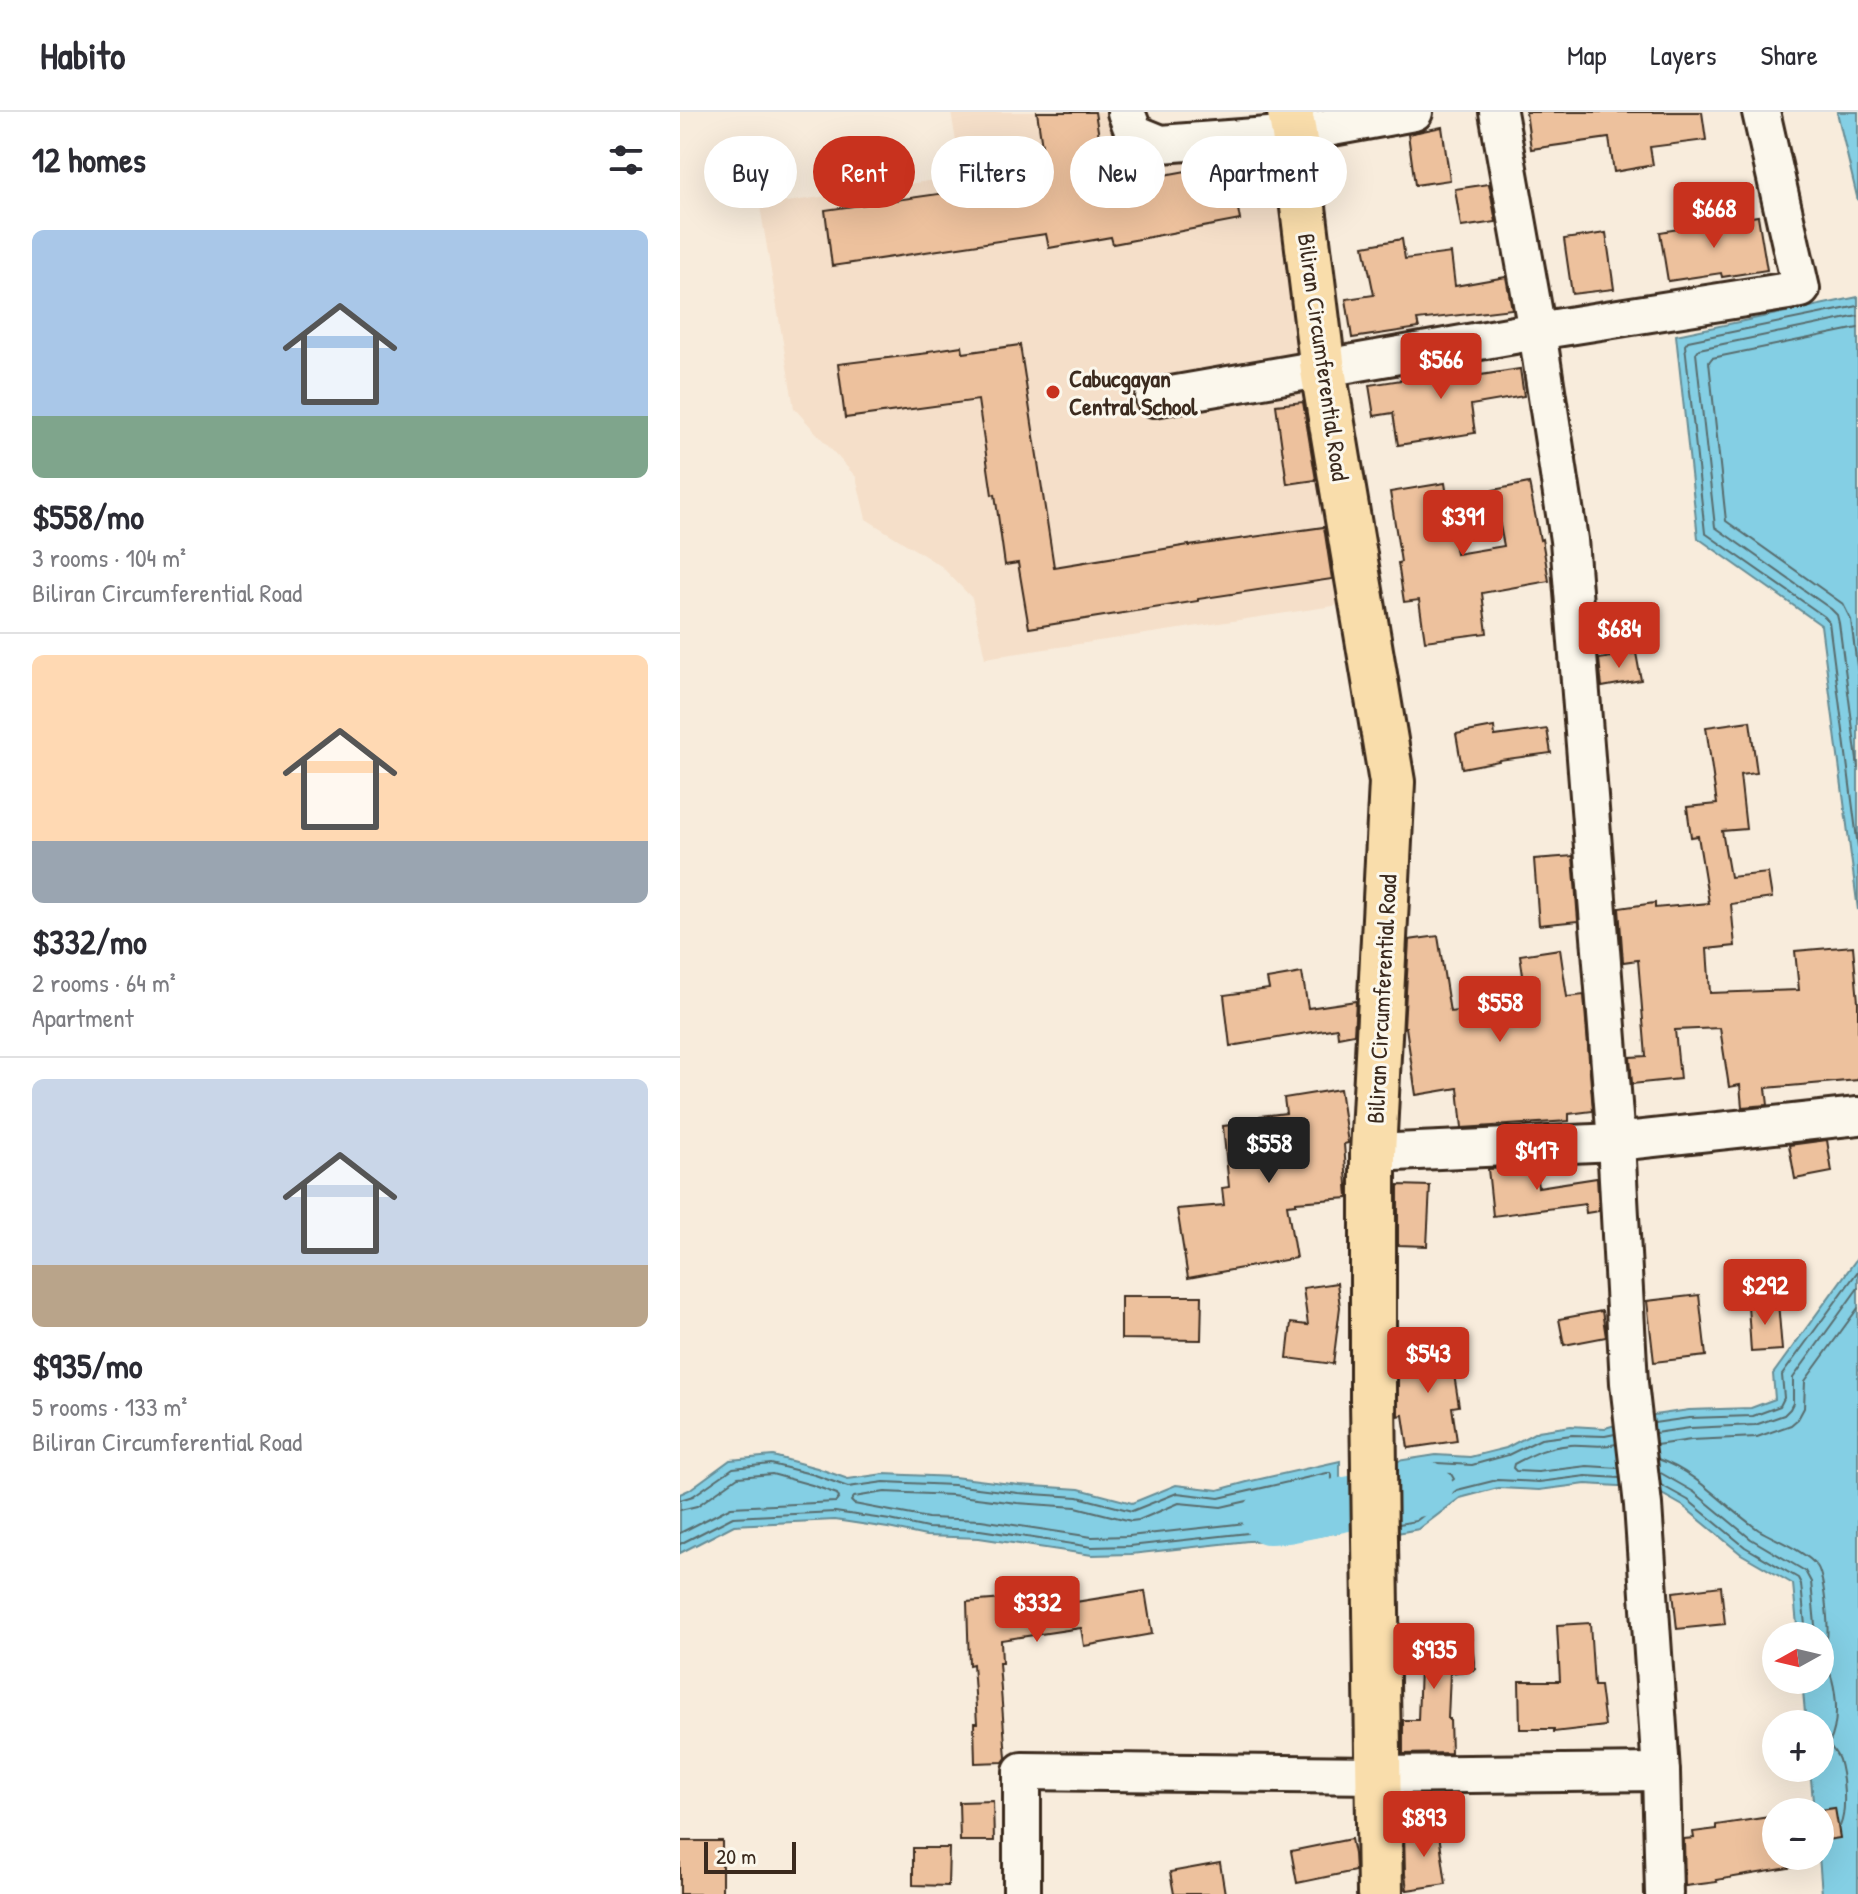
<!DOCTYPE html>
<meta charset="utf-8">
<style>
:root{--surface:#fff;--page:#f2f2f3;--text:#2b2b33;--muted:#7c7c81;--line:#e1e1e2;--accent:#c8321e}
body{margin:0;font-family:"Patrick Hand",sans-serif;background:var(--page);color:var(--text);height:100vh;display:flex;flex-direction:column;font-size:30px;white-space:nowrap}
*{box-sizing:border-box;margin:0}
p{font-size:26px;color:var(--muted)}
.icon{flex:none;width:44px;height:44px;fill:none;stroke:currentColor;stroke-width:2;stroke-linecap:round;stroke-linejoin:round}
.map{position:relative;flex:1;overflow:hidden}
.sheet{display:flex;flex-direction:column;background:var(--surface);width:680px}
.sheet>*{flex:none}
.top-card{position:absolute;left:24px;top:24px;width:760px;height:72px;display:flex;gap:16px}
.needle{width:52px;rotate:262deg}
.fabs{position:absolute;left:1082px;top:1510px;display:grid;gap:16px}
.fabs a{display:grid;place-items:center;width:72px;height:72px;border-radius:50%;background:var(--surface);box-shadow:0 8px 32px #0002;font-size:40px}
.scale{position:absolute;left:24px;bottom:20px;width:92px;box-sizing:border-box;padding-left:8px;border:4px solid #3b2a1e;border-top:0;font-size:22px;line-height:28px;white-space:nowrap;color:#3b2a1e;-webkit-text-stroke:6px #fbf7ec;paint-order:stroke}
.price{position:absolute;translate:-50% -68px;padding:0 18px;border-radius:8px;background:var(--accent);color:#fff;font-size:26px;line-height:52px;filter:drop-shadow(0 2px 4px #0008)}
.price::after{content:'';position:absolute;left:50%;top:48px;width:24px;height:18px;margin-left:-12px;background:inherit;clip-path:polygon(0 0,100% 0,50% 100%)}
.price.on{background:#222;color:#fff}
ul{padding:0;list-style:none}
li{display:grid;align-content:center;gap:16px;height:424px;padding:0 32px}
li+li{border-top:2px solid var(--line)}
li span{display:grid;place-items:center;height:248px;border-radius:12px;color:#555}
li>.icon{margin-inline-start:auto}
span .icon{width:144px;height:144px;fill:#fffc;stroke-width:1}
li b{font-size:34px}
h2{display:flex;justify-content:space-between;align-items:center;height:96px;padding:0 32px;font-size:34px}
.tag{padding:0 28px;border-radius:36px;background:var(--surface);box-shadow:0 8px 32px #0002;font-size:28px;line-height:72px}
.tag.on{background:var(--accent);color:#fff}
header{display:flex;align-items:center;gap:48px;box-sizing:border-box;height:112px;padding:0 40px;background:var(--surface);border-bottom:2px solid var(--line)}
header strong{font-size:38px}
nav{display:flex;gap:44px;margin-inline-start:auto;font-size:28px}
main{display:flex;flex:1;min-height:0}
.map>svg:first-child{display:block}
.built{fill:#f5dfc9}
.water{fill:#84cfe4;stroke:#678d95;stroke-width:2}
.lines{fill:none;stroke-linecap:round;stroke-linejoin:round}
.shore{stroke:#586c6d;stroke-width:2}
.river{stroke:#84cfe4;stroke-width:54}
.building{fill:#edc19d;stroke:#3b2a1e;stroke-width:2}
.minor-casing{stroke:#3b2a1e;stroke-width:42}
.major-casing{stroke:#3b2a1e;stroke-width:50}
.minor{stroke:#fbf7ec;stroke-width:36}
.major{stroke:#f9ddab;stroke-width:44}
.poi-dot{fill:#c8321e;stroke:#fbf7ec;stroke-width:3}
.labels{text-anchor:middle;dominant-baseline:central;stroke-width:6;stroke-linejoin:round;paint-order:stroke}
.street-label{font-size:24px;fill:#3b2a1e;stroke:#fbf7ec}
.poi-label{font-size:24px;font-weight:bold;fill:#3b2a1e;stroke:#fbf7ec;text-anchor:start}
</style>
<header>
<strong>Habito</strong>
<nav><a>Map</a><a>Layers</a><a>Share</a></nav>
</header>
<main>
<section class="sheet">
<h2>12 homes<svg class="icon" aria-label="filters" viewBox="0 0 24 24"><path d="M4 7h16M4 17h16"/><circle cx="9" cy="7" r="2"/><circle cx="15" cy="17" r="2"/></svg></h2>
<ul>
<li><span style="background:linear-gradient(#a9c7e8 75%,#7fa58c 0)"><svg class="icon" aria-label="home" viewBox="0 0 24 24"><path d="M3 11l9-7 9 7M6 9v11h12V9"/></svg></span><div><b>$558/mo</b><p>3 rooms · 104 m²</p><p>Biliran Circumferential Road</p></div></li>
<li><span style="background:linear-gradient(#ffd9b3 75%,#9aa5b1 0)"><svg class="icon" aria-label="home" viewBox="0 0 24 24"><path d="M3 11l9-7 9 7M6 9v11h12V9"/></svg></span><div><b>$332/mo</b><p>2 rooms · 64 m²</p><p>Apartment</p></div></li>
<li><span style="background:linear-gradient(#c9d6e8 75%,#b9a48a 0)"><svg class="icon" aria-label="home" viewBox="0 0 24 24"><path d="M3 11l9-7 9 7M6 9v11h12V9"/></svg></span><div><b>$935/mo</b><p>5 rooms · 133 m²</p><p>Biliran Circumferential Road</p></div></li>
</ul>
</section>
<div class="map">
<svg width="1178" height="1782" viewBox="0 0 1178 1782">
<rect width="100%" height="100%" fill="#f8ecdc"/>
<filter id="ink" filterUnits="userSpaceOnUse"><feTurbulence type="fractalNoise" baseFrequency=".0125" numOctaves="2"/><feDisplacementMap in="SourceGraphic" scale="16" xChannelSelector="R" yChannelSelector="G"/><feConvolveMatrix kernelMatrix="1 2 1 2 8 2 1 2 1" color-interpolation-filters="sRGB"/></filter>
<g filter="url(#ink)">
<path class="built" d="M271,0H426L444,32L589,41L633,265L667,492L305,546L292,486L261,454L186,407L176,365L114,296L80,94L282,64Z"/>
<g class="water">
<path d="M1157,0H1178V89Z"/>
<path d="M1178,185V798L1141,513L1018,426L996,223Z"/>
<path d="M1178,1145V1782H1142L1139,1744L1140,1700H1134L1130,1656H1140V1612H1126L1122,1568H1140V1524H1118L1113,1472L1061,1442L1003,1394L971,1376L906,1372L859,1378L818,1376L780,1386L739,1417L706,1423L704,1351L756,1343L790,1345L826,1336L858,1319L891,1314L925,1316L967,1304L1009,1298L1071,1296L1095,1287L1093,1262Z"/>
<path d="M93,1344L137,1356L168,1367L204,1362L274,1365L339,1373L399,1377L452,1391L496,1373L538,1378L567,1370L660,1349V1420L615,1428L568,1429L451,1442L412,1443L299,1426L246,1424L208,1416L155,1408L54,1413L0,1441V1382L9,1378L50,1348Z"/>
</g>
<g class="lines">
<g class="shore">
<path d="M1178,194L1008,229L1005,233L1025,421L1145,505L1149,510L1178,735"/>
<path d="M1178,204L1019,237L1016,241L1035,415L1151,497L1157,503L1159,511L1178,656"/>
<path d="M1178,216L1032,246L1029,250L1046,409L1163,492L1171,508L1178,562"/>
<path d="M974,1311L1009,1306L1073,1304L1100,1294L1104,1286L1102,1263L1178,1159"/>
<path d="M975,1321L1010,1316L1075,1313L1104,1303L1110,1297L1113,1291V1266L1178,1176"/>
<path d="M936,1332C921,1336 905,1332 890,1333C867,1335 855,1341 834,1352L833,1356L836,1359L858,1360L907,1354L939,1356"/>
<path d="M976,1333L1011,1328L1077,1325L1111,1313L1118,1307L1124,1296L1125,1269L1178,1196"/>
<path d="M978,1347C1018,1361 1045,1395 1079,1418C1096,1428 1125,1439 1137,1454C1144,1464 1149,1514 1147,1527C1146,1533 1143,1539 1141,1544C1157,1565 1161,1608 1149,1632C1152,1637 1157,1642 1159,1648C1164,1665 1167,1699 1160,1714"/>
<path d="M718,1357L757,1351L792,1353L828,1343L861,1327L892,1323L925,1324L935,1322"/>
<path d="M979,1360L1014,1380L1071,1427L1125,1459L1131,1470L1136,1524"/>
<path d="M757,1361L771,1362L774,1367L731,1400H725L723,1367Z"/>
<path d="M638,1373L642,1377V1402L639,1405L613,1410L566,1411L449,1424L412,1425L301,1408L248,1406L174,1392L171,1389L174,1385L205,1380L272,1383L337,1391L396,1395L451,1409L459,1408L499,1391L541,1395Z"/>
<path d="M981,1373L1008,1388L1065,1435L1118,1466L1121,1472L1126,1524"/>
<path d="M0,1388L13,1384L53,1356L91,1352L135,1363L168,1375L204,1370L273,1373L338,1381L398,1385L452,1399L497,1381L539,1386L647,1361H651L652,1364L651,1412L614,1420L568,1421L450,1434L412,1435L300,1418L247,1416L210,1408L155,1400L53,1405L0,1432"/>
<path d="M0,1398L17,1394L58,1365L92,1362L132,1373L157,1382L159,1386L156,1390L51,1395L0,1421"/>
<path d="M719,1412L736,1409L777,1378L817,1368L859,1370L906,1364L940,1366"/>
</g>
<path class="river" d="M589,1405L607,1404L746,1376"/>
</g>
<g class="building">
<path d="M357,0H415L428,80L474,72L473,65L550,51L560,108L433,132L431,125L369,136L366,122L152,154L145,98L287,78L286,74L366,61Z"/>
<path d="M846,0H1022L1026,28L970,35L973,53L934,60L929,26L851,37Z"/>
<path d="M762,15L770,68L735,73L728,22Z"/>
<path d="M809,72L816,110L781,115L775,77Z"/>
<path d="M1078,104L1087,158L1042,165L1041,161L988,169L980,120Z"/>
<path d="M926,121L934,177L892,182L884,127Z"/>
<path d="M722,127L725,147L771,141L775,174L826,165L832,197L737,208L739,216L672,226L666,187L694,183L684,134Z"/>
<path d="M340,233L374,455L509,433V434L644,415L652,467L518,487V489L349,516L338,451L325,453L315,382L312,383L298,288L165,306L158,252L248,241V239L282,234L283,241Z"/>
<path d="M791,252L794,264L840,257L844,284L791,293L795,321L718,333L713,301L694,304L689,273L754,263L753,258Z"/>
<path d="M623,290L636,368L607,372L596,293Z"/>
<path d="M765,371L776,442L824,434L813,378L849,371L860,428L862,427L869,469L802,481L807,521L745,529L739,488L724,490L718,451L721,450L710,380Z"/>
<path d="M956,541L961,568L922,575L919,547Z"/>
<path d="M1070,609L1077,661L1060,663L1066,717L1042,719L1050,765L1088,761L1092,786L1051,792L1055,834L1027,837L1030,881L1119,878L1115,839L1173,834L1178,890V968L1086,976L1088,993L1062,995L1060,973L1049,975L1040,916L995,918L1000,967L952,972L950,945L966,944L958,848L943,850L939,796L975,791V796L1029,791L1018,724L1011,725L1007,695L1037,692L1026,615Z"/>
<path d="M814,615L815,624L867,617L871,641L819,648V649L782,656L776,622Z"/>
<path d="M893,744L898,809L859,813L854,747Z"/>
<path d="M758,824L770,900L847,890L840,843L880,837L887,885L904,883L913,999L889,1002V1009L782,1016L778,976L736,983L726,915H724L729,828Z"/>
<path d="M622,861L628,896L676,889L674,922L658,925L657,916L550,934L544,883L589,877L587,867Z"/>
<path d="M660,977L668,1031L664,1032L668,1086L616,1090V1092L607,1093L616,1146L508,1166L497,1097L544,1093L542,1076L549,1075L543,1014L580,1010V1004L606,1001L604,986Z"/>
<path d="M1147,1028L1152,1060L1115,1067L1109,1033Z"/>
<path d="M855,1055L858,1075L917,1066L919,1099L906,1101L905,1092L813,1104L808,1057Z"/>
<path d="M718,1073L750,1074L747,1134L718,1133Z"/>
<path d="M657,1171L660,1195L653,1252L607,1246L611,1211L628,1213L623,1176Z"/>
<path d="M1019,1183L1026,1244L974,1250L967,1189Z"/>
<path d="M441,1184H522L521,1228L441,1227Z"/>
<path d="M1098,1190L1102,1238L1071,1240L1068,1193Z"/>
<path d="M922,1199L926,1225L884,1233L879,1207Z"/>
<path d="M762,1224V1257L773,1256L779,1294L772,1295L777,1329L728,1336L723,1303L718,1304V1265L730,1263L729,1225Z"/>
<path d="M1041,1474L1045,1512L997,1517L993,1480Z"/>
<path d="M387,1478L389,1491L465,1479L472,1522L404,1534L401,1516L321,1528L322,1551H319L326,1646L323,1650L295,1651L294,1611H297L293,1552L289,1553L287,1490L337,1486Z"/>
<path d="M910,1511L914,1574H920L925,1614L874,1620V1617H840L839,1569H880L877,1513Z"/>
<path d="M752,1524L753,1529L791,1524L795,1558L770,1561L768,1607H770L771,1641L723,1642V1608H738L740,1555L727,1557L724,1528Z"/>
<path d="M313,1689L314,1729H280L279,1690Z"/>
<path d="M1155,1696L1160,1726L1140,1729V1700H1127Z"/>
<path d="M1096,1704V1744H1114L1115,1755L1036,1768L1037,1770L1005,1774L1004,1727L1014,1726L1013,1720L1036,1717V1713Z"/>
<path d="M758,1715L766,1772L727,1778L725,1762L724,1720Z"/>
<path d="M671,1727L674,1742L675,1759L617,1771L611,1739Z"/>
<rect x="0" y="1729" width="42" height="53"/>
<path d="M233,1736H269L268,1774L233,1773Z"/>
<path d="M540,1751L545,1782H494L490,1760Z"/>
</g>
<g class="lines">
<defs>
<g id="minor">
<path d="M446,0L454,21L481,32L614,22L734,0"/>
<path d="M818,0L857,219L889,428L936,1030L949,1271L963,1393L981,1660L984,1782"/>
<path d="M474,286L857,219L1121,177L1081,0"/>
<path d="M693,1041L936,1030L1178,1004"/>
<path d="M342,1782V1659L699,1663L981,1660"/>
</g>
<path id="major" d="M610,0L614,22L643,258L712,670L693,1041V1286L700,1782"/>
</defs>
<use href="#minor" class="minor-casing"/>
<use href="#major" class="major-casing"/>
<use href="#minor" class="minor"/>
<use href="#major" class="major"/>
</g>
</g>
<circle class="poi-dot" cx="373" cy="280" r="8"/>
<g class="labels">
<g class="street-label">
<text transform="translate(644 245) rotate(82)">Biliran Circumferential Road</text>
<text transform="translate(701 887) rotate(-87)">Biliran Circumferential Road</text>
</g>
<g class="poi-label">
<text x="389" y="266">Cabucgayan<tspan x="389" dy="28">Central School</tspan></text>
</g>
</g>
</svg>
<div class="fabs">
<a><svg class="needle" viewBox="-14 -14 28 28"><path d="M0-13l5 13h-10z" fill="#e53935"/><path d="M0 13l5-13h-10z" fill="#7c7c81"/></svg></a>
<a>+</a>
<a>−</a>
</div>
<div class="scale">20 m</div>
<b class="price" style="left:1034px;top:138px">$668</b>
<b class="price" style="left:761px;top:289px">$566</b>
<b class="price" style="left:783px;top:446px">$391</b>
<b class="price" style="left:939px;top:558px">$684</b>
<b class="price" style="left:820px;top:932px">$558</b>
<b class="price on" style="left:589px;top:1073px">$558</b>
<b class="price" style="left:857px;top:1080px">$417</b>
<b class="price" style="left:1085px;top:1215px">$292</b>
<b class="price" style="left:748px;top:1283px">$543</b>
<b class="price" style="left:357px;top:1532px">$332</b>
<b class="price" style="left:754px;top:1579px">$935</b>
<b class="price" style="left:744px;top:1747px">$893</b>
<div class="top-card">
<a class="tag">Buy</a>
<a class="tag on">Rent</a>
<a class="tag">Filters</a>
<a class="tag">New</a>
<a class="tag">Apartment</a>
</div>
</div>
</main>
